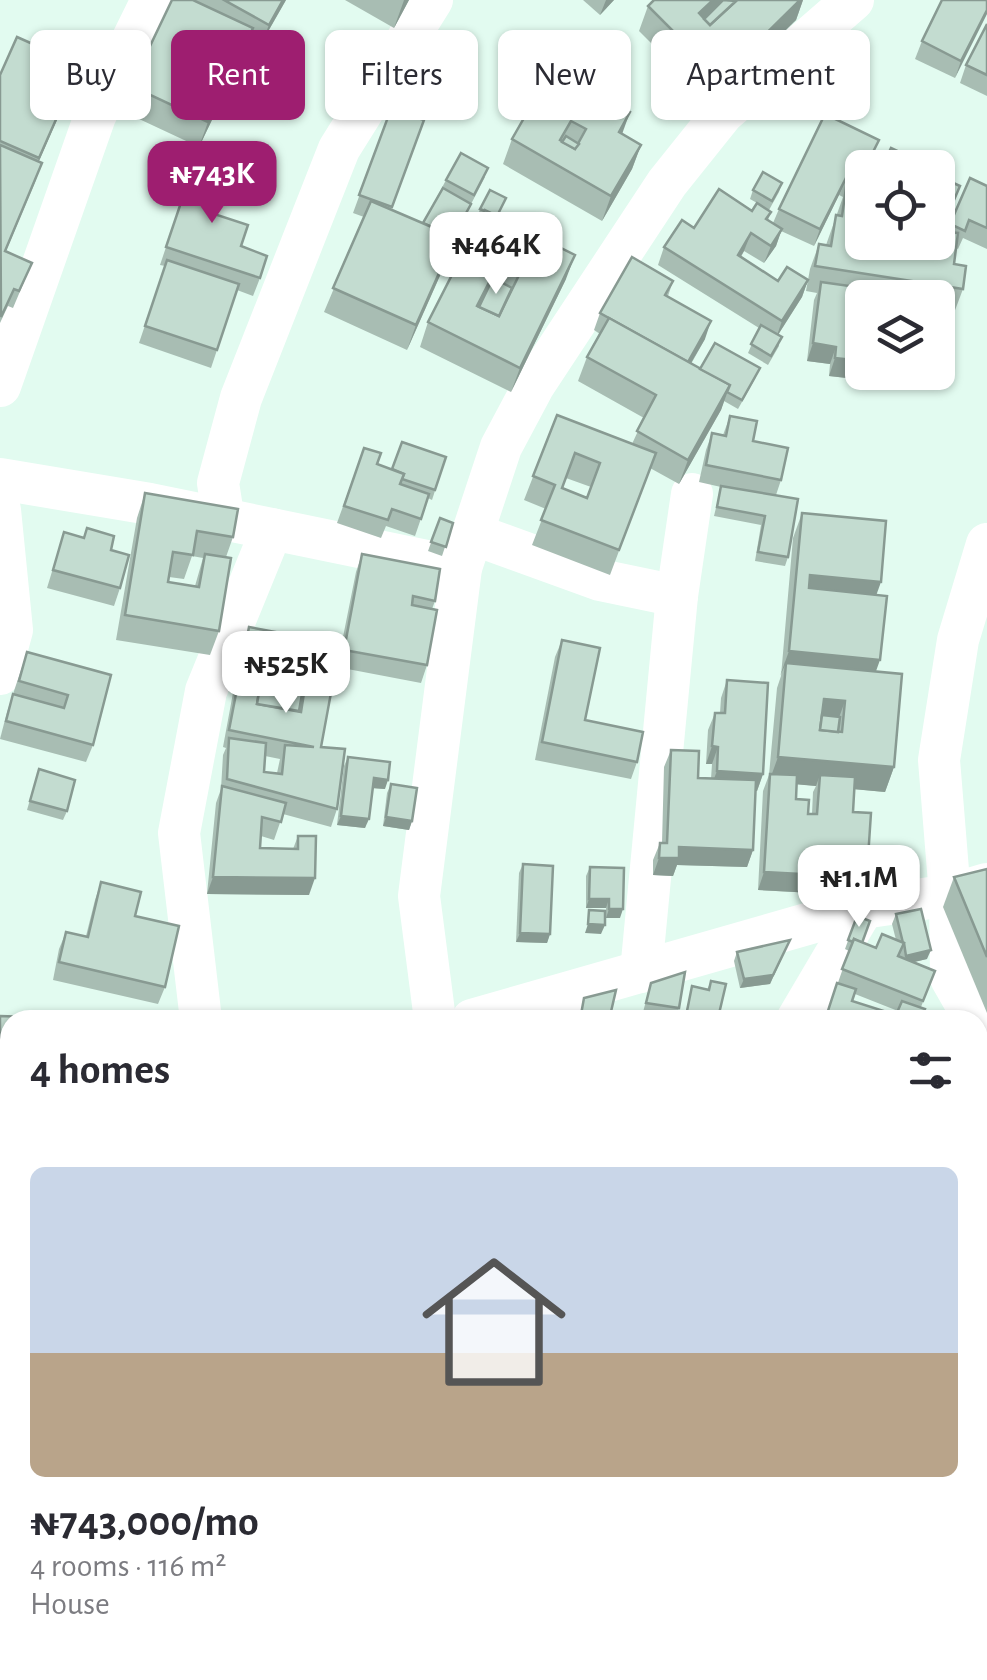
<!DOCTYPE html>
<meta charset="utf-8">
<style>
:root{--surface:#fff;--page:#f7f7f7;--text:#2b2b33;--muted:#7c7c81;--accent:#9e1e70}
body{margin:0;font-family:"Alegreya Sans",sans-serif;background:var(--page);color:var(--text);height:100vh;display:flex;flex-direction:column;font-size:38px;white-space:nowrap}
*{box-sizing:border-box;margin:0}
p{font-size:32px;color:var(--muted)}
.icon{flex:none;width:55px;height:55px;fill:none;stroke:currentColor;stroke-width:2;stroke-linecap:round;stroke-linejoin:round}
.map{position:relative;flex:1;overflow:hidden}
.sheet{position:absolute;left:0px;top:1010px;width:988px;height:670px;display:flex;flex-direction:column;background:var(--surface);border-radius:30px 30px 0 0;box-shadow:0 2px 8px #0004}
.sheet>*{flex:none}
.banner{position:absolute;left:30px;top:30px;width:928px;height:90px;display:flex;gap:20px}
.tools{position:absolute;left:845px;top:150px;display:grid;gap:20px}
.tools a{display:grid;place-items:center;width:110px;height:110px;border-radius:15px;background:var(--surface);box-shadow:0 2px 8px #0004;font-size:50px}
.price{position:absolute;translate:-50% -85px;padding:0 22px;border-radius:20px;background:#fff;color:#222;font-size:32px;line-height:65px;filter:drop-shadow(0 2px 5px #0008)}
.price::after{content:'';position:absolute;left:50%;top:60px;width:30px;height:22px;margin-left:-15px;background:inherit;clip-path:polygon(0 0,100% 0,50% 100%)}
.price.current{background:var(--accent);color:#fff}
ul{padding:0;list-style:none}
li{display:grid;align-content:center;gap:20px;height:530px;padding:0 30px}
li span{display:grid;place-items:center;height:310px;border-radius:15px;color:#555}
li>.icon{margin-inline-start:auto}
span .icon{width:180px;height:180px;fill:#fffc;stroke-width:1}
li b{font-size:42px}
h2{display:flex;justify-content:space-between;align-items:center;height:120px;padding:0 30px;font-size:42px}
.pill{padding:0 35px;border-radius:15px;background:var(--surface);box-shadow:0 2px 8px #0004;font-size:35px;line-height:90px}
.pill.current{background:var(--accent);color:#fff}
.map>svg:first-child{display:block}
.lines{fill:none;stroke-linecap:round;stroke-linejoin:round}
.minor{stroke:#fff;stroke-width:42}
.wall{fill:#a8bdb3;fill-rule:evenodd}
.shaded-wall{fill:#889a92}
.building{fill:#c3dcd0;stroke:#889a92;stroke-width:2.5;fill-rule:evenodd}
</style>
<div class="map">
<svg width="987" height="1680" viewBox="0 0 987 1680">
<rect width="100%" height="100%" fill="#e2fbf0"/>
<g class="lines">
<g class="minor">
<path d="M0,386L95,116L152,0"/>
<path d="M0,479L150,504L461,568"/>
<path d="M0,510L12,630L0,674"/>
<path d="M224,521L218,483L241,398L339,149L432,0"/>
<path d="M473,534L600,580L677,596"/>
<path d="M641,972L677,596L692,494"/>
<path d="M201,1020L179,833L206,691L272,529"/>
<path d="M435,1020L419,896L461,568L501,447L534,385L667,183L723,113L853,0"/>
<path d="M472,1020L863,908L950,895L987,884"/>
<path d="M797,1020L863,908"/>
<path d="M975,1020L951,978L950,895L939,760L958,640L987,544"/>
<path d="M0,1165L10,1161"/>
<path d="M978,1276H987"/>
<path d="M975,1670L987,1672"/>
<path d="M472,1680L475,1670"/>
<path d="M929,1680L930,1670"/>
</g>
</g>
<g class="wall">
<path d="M172,0H286L262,42L251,36L244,53L199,147L122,111L131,86Z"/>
<path d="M345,0H409L394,28Z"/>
<path d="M583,0H614L600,15Z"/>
<path d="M654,0H803L796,20L698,116L662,80L669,61L639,31L648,6Z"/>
<path d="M987,0L955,78L915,59L922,41Z"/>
<path d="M987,24V96L960,83L966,65Z"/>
<path d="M0,75L73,83L39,161L36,180L6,251L32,263L13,308L8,306L0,323Z"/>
<path d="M596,93L622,134L641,145L632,169L602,221L503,164L512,139Z"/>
<path d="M391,109L424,120L391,210L423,224L446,180L485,177L454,237L446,262L407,350L324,312L364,217L353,213Z"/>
<path d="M904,154L899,168H862V242H938L948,216L946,232H947L970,178L987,186V249L963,238L958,249L956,248L954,264L963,289L954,313L938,311V298H862V362L856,379L829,376L830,364L807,361L814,300L817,293L806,291L810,269L819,244L826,245L843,197L839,195L814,246L781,231L776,246L764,263L744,251L741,257L778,281L808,280L802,297L778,335L779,346L768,365L748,353L759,328L658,265L664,247L752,211L771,212L768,220L773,223L779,209L872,159L883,165Z"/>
<path d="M195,161L214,214L241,246L260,278L253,296L237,290L211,368L139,343L165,266L160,265Z"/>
<path d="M782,183L779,192L769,210L750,199L753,190Z"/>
<path d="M506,198L498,216L566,279L511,392L420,347L428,322L480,220L477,218L480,209Z"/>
<path d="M673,281L668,296L705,339L691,364L700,369L756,377L738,409L724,401L721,410L679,484L650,468L610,575L532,545L546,509L524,500L557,415L632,444L644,418L578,381L587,357L600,334L594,330L600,313ZM566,478L591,487L587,498L562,488Z"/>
<path d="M730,416L753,441L781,480L776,495L788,557L785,566L755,561L761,525L714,516L721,487L699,482L706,450L712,433L723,435Z"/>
<path d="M364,448L377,464L392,469L446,457L432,500L428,498L415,536L386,526L381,538L337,523Z"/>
<path d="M145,493L233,537L226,557L219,631L210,655L116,640L137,518ZM192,556L203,558L195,586L168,582L169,577L184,579Z"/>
<path d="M802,513L876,595V671L894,767L885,792L854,789L853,812L868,858L862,875L820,873L813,893L758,890L763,791L769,775L777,688L781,676L793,538ZM797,784L816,786L813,792L812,814H808L796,799Z"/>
<path d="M440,518L453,523L442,556L428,551Z"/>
<path d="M87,528L111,550L120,588L114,606L47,588L64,532L83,538Z"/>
<path d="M362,554L435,601L432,609L427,665L421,683L337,667L356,572Z"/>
<path d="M249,627L340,644L321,747L337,809L331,827L283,814L274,840L261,836L260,848L293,849L298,836L309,895L207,894L216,803L221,789L223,755L226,748L223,747L242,644ZM265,756L280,759L277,773L264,772Z"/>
<path d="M562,640L585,720L637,762L631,779L535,760L555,657Z"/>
<path d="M27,652L111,675L93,745L86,762L0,739L7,712Z"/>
<path d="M727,680L763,774L757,791H755L753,850L747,867L677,865L673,876L653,875V860L660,843H662L664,767L671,750L698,778L711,779L712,764H706L708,730L715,713H720L721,698Z"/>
<path d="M348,757L385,789L373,788L365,828L337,825L344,766Z"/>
<path d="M39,769L67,811L63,820L27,810Z"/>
<path d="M391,784L412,821L409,830L383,826L387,793Z"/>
<path d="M523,864L550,934L547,943L516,942L519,873Z"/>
<path d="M590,867L620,918H606V908H586V876Z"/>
<path d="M987,869V1013L943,907L954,877Z"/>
<path d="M101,882L135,916L165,987L158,1004L53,980L59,949L66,932L86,936L95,900Z"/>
<path d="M896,914L927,959L913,962L935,971L921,1007V1020H825L849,951L845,949L857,916L862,943L876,948L896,940L892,924ZM855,994L898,1011L896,1015L852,1001Z"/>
<path d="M790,940L770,984L740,988L734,961L737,952Z"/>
<path d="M711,981L726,984L717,1020H684L692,986L707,990Z"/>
<path d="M651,983L679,1008L676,1017L643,1012Z"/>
<path d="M978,1163L987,1166V1220L978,1217Z"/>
</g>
<g class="shaded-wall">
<path d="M283,0H286L262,42L269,25Z"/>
<path d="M404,0H409L394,28L403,3Z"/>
<path d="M606,0H614L600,15Z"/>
<path d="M713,0H728L693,29L699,13Z"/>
<path d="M800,0H803L796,20L698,116L707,92Z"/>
<path d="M987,10V14L955,78L961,61Z"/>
<path d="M253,28L244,53L199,147L208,122Z"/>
<path d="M80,65L73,83L32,176L39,158Z"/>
<path d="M630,112L621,137L619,132Z"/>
<path d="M641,145L632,169L602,221L611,196Z"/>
<path d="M846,178L839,195L814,246L820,229Z"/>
<path d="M782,229L776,246L764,263L771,246Z"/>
<path d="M751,233L744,251L731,272L738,255Z"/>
<path d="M455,237L446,262L407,350L416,325Z"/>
<path d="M575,255L566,279L511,392L520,368Z"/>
<path d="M808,280L802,297L776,338L782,321Z"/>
<path d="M711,321L705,339L681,380L688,363Z"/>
<path d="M813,343L836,347L830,364L807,361Z"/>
<path d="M835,358L862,361L856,379L829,376Z"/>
<path d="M730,385L721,410L679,484L688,460Z"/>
<path d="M810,575L881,582L872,607L802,600Z"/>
<path d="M789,651L880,660L871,685L786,663L780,676Z"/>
<path d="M824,699L845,701L836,726L817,723Z"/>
<path d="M712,746L718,747L712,764H706Z"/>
<path d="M778,757L894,767L885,792L819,786L820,775L816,786L769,782Z"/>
<path d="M717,771L763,774L757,791L710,789Z"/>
<path d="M374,778L388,780L385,789L371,788Z"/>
<path d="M341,816L369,819L365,828L337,825Z"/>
<path d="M386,817L412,821L409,830L383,826Z"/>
<path d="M679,847L753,850L747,867L677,865L673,876L653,875L659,858Z"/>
<path d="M821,855L868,858L862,875L814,872Z"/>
<path d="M764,872L820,875L813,893L758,890Z"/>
<path d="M213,877L315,878L309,895L207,894Z"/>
<path d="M589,899H609L606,908H586Z"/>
<path d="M609,909H623L620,918H606Z"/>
<path d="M588,924L605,925L601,934L585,933Z"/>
<path d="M520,933L550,934L547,943L516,942Z"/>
<path d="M790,940L770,984L740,988L744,979Z"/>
<path d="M931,950L927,959L902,965L906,956Z"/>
<path d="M10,1071V1087L0,1089V1074Z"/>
<path d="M978,1386L987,1387V1405L978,1404Z"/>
<path d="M979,1545L987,1546V1564L978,1563Z"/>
</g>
<g class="building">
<path d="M172,0H193L253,28L208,122L131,86Z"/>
<path d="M224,0H283L269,25Z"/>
<path d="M654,0H713L699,13L710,25L737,0H800L707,92L671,56L685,43L648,6Z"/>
<path d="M723,0L736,1L710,25L704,19Z"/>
<path d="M942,0H987V10L961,61L922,41Z"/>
<path d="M987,24V75L966,65Z"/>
<path d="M17,37L80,65L39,158L0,141V75Z"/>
<path d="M563,50L604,73L593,91L630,112L619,132L641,145L611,196L512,139ZM571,121L586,129L575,149L560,140Z"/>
<path d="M391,109L424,120L392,207L359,195Z"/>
<path d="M825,114L879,140L870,158L883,165L891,148L904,154L897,168H862V186L846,178L820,229L779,209Z"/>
<path d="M566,136L579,144L575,149L562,142Z"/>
<path d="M0,145L42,163L5,251L32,263L19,291L14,289L1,317Z"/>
<path d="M461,153L488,168L474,195L446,180Z"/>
<path d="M195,161L228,172L214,214L248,225L241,246L267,256L260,278L166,247Z"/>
<path d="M763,172L782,183L772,201L753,190Z"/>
<path d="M938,176L960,186L948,214L938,211Z"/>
<path d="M970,178L987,186V228L969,220L965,231L950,224Z"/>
<path d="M443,188L471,204L453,237L423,223Z"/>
<path d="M846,188L862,190V242H938V212L948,213L946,232L958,233L954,264L966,266L963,289L815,266L819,244L831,246L836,215L842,216Z"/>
<path d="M719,189L752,211L757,203L771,212L766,219L782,229L771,246L751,233L738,255L778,281L787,267L808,280L782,321L664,247L682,220L694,228Z"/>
<path d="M490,190L506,198L497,216L480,209Z"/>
<path d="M371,201L455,237L416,325L333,288Z"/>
<path d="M485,210L575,255L520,368L428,322ZM499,263L520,273L499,316L477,306Z"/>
<path d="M632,257L673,281L665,295L711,321L688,362L600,313Z"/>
<path d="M167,260L239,284L217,350L145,326Z"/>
<path d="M493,278L512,288L499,316L479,307Z"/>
<path d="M821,282L871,289L870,298H862V361L835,358L836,347L813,343Z"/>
<path d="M609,318L730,385L688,460L637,431L656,395L587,357Z"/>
<path d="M761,325L782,337L771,356L751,344Z"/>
<path d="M715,343L760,368L742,400L727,392L730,385L700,369Z"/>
<path d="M557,415L656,453L619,550L541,520L555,485L533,476ZM575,453L600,463L587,498L562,488Z"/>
<path d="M730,416L757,421L753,441L788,448L781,480L706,465L712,433L726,436Z"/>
<path d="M402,442L446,457L435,490L402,479L404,474L392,469Z"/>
<path d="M364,448L381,453L377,464L404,474L400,484L429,494L421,519L392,509L388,520L344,506Z"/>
<path d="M721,486L798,499L788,557L758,552L765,516L717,507Z"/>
<path d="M145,493L238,509L233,537L197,531L193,555L173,552L168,582L199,587L205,554L231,558L219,631L125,615Z"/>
<path d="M802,513L886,521L881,582L810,575L809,588L887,596L880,660L789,651Z"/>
<path d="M440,518L453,523L446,547L431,542Z"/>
<path d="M87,528L114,536L111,550L129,555L120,588L53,570L64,532L84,538Z"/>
<path d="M362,554L440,569L435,601L413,596L412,605L437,610L427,665L344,650Z"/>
<path d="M249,627L340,644L321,747L345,749L337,809L227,779L229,738L266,743L264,772L282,774L285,745L314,747L229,730ZM263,667L307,674L301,712L257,704Z"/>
<path d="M562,640L600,648L585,720L643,732L637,762L542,742Z"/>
<path d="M27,652L111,675L93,745L6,721L13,694L64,708L68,695L19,681Z"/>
<path d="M786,663L902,674L894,767L778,757ZM824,699L845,701L842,732L820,730Z"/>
<path d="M262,675L304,683L299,711L257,704Z"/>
<path d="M727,680L768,683L763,774L717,771L718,747L712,746L715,713H725Z"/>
<path d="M822,715L840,717L838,732L820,730Z"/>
<path d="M671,750L699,751L698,778L756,780L753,850L679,847V858H659L660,843H667Z"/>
<path d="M348,757L390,762L388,780L374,778L369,819L341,816Z"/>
<path d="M39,769L75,780L67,811L30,801Z"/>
<path d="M770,774L797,775L796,799L809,800L808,814H817L820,775L855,777L853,812L871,813L868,858L821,855L820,875L764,872Z"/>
<path d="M391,784L417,788L412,821L386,817Z"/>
<path d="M222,786L286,803L281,822L262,817L260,848L298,849V836H316L315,878L213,877Z"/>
<path d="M523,864L553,866L550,934L520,933Z"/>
<path d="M590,867L624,868L623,909H609V899H589Z"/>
<path d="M987,869V957L954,877Z"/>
<path d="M101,882L141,892L135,916L179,926L165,987L59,962L66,932L88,937Z"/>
<path d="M921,909L931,950L906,956L904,943H903L896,914Z"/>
<path d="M589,910L605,911V925L588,924Z"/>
<path d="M857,916L870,921L862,943L854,939L853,942L848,940Z"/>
<path d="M882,934L904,943L898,956L935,971L923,1001L842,969L854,939L876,948Z"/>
<path d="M790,940L773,975L744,979L737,952Z"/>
<path d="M685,972L679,1008L646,1003L651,983Z"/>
<path d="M711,981L726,984L718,1018L687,1011L692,986L709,990Z"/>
<path d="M837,983L856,989L852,1001L896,1015L902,1001L925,1009L921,1020H825Z"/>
<path d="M616,990L610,1016L633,1020H580L584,998Z"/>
<path d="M0,1016L58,1018V1020H10V1071L0,1074Z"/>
<path d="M978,1163L987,1166V1201L978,1198Z"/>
<path d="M980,1361L987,1362V1387L978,1386Z"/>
<path d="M987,1485V1546L979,1545L980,1534H978V1495L985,1496Z"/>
<path d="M978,1559L985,1560L979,1603H978Z"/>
<path d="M391,1670H440L439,1680H390Z"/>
<path d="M499,1670H515L563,1680H496Z"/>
<path d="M813,1670H891L889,1680H811Z"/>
</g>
</svg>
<div class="tools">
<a><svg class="icon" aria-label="locate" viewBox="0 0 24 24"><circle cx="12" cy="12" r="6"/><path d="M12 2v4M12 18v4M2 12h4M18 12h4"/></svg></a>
<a><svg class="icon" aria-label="layers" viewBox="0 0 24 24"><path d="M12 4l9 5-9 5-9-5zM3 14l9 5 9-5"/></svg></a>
</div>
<b class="price current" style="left:212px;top:226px">₦743K</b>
<b class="price" style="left:496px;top:297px">₦464K</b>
<b class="price" style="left:286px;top:716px">₦525K</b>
<b class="price" style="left:859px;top:930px">₦1.1M</b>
<div class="banner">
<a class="pill">Buy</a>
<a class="pill current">Rent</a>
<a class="pill">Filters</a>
<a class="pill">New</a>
<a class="pill">Apartment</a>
</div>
<section class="sheet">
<h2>4 homes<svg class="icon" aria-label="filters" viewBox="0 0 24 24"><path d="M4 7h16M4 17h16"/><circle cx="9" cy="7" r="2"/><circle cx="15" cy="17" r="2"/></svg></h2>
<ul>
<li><span style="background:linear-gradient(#c9d6e8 60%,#b9a48a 0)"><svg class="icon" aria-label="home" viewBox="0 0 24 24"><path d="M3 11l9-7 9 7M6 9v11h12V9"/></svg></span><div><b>₦743,000/mo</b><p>4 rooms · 116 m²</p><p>House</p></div></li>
</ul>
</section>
</div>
